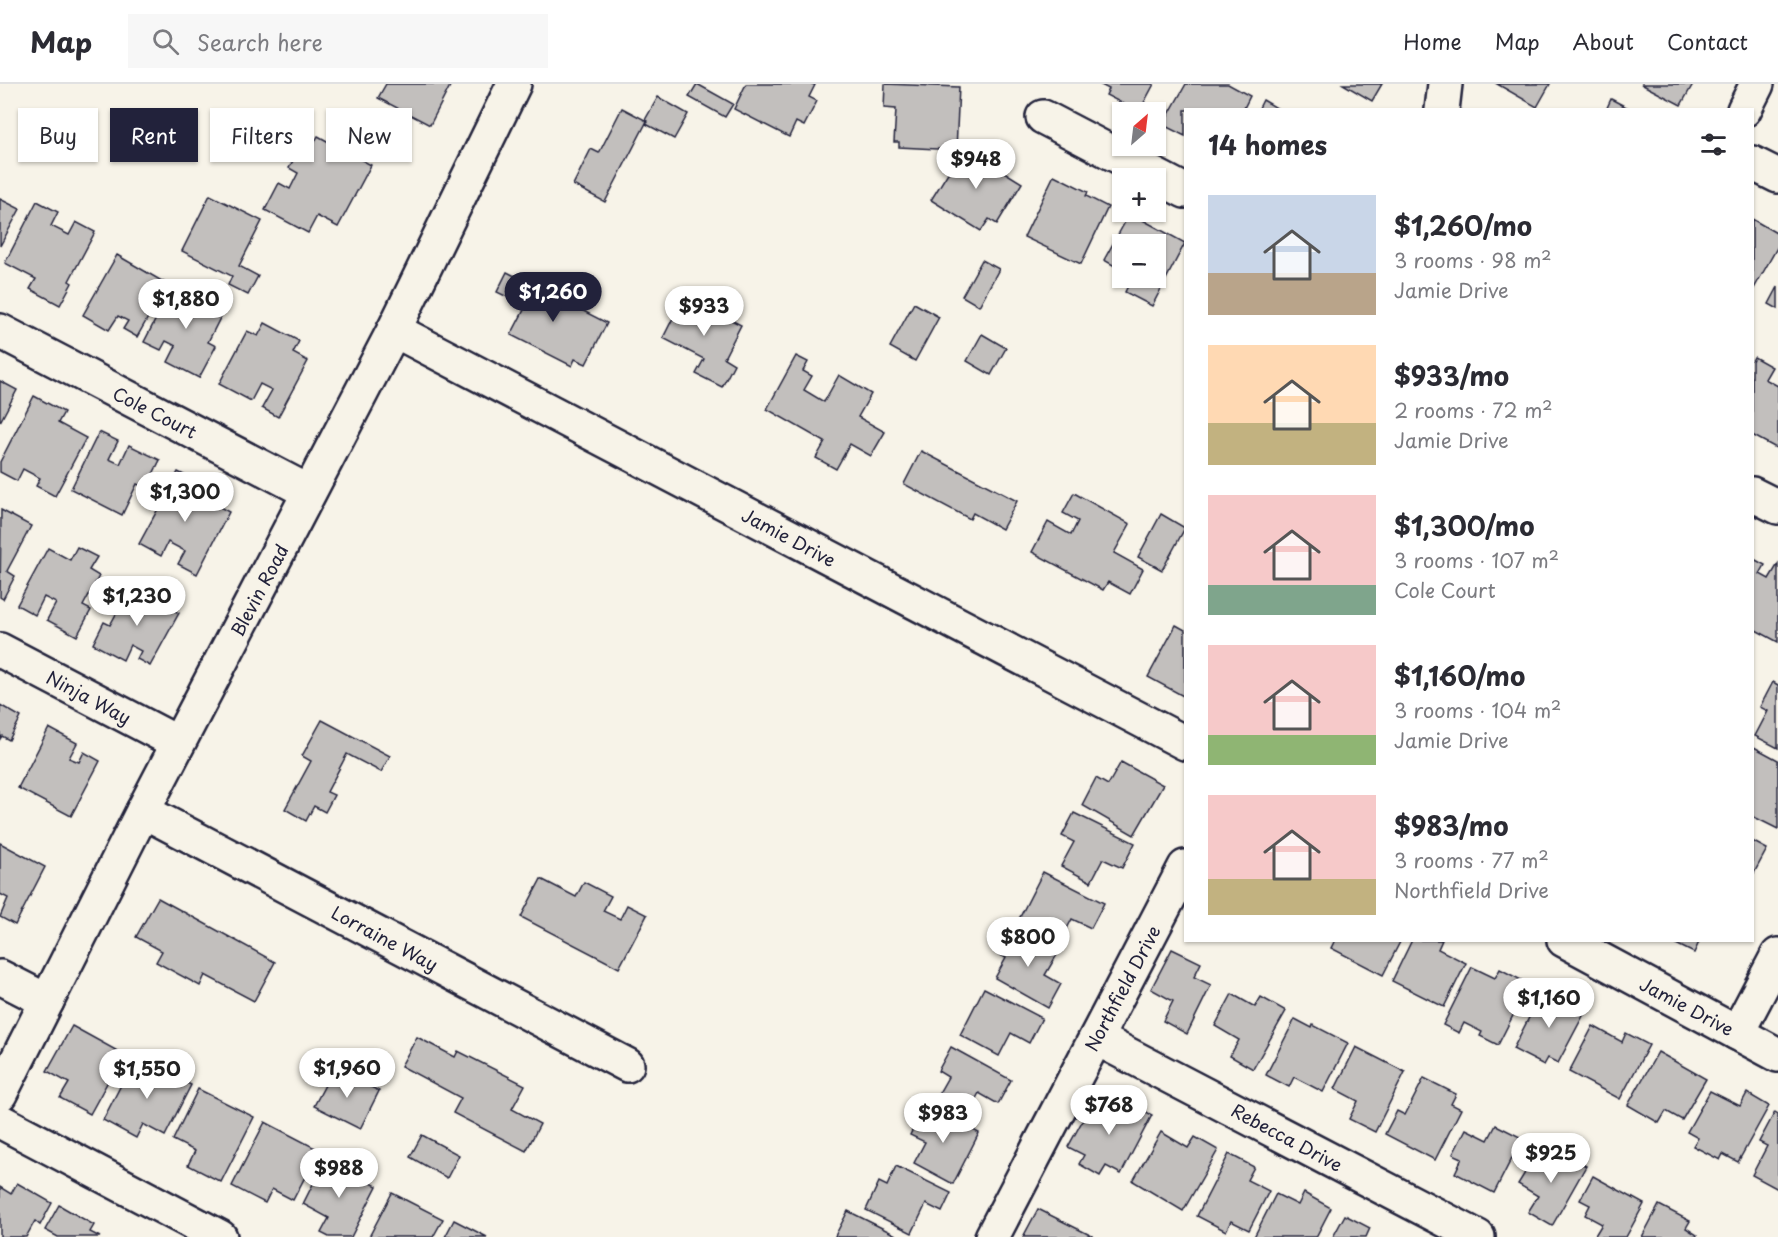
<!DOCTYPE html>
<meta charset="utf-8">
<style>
:root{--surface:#fff;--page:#f7f7f7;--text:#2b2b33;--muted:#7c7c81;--line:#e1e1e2;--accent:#22223b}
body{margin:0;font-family:"Playpen Sans",sans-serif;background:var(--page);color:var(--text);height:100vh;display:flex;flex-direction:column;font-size:22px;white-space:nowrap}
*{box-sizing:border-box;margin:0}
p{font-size:20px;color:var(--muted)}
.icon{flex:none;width:33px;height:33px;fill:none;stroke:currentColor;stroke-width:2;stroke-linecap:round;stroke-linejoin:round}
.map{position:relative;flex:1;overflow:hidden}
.sheet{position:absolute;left:1184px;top:24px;width:570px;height:834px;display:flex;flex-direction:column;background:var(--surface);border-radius:0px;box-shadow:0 2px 4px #0004}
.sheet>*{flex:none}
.banner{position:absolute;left:18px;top:24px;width:570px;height:54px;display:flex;gap:12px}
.needle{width:39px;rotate:28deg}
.tools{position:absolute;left:1112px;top:18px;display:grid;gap:12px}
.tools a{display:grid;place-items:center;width:54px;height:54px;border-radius:0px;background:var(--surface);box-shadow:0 2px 4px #0004;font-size:30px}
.price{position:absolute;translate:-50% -51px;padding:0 14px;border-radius:21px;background:#fff;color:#222;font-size:20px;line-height:39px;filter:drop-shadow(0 2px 3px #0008)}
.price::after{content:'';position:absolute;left:50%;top:36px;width:18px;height:14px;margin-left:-9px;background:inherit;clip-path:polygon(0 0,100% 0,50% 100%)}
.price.active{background:var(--accent);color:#fff}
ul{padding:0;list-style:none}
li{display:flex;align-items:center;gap:18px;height:150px;padding:0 24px}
li span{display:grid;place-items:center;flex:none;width:168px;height:120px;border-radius:0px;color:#555}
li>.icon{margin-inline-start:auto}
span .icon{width:72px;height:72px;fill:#fffc;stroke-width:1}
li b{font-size:26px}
h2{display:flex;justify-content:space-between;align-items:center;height:72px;padding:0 24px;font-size:26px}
.pill{padding:0 21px;border-radius:0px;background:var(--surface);box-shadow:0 2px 4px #0004;font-size:21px;line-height:54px}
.pill.active{background:var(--accent);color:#fff}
header{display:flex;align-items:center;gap:36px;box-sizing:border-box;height:84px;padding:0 30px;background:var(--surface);border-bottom:2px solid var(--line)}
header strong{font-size:28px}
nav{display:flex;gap:33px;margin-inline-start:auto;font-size:21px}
.search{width:420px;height:54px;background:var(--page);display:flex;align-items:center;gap:15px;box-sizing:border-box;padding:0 21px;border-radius:0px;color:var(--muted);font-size:22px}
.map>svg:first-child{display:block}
.building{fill:#c2bfbd;stroke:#22223b;stroke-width:1.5}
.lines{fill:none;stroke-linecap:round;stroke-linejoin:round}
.minor-casing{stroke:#22223b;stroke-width:38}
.minor{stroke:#f7f3e8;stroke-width:33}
.labels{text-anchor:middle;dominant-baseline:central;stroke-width:4.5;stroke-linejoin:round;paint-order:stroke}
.street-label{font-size:18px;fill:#22223b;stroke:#f7f3e8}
</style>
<header>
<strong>Map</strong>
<div class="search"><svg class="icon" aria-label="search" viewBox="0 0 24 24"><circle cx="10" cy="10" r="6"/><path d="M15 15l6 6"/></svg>Search here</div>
<nav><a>Home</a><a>Map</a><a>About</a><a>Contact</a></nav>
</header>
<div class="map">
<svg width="1778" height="1153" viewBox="0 0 1778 1153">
<rect width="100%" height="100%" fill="#f7f3e8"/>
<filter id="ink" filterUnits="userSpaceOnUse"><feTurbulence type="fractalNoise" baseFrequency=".0167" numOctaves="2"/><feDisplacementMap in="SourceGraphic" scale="12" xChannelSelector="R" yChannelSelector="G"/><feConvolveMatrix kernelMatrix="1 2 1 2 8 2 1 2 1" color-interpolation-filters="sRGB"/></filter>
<g filter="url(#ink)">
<g class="building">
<path d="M386,0H446L450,2L430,41L378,14Z"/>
<path d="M697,0L733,20L725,33L689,13Z"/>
<path d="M746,0H812L815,1L809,13L817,17L804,42L796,38L789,53L734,25Z"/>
<path d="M885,0L959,3L956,66L899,63V58H894L896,25L884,24Z"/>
<path d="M1099,0H1154L1139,28L1106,11L1109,5Z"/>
<path d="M1186,0H1228L1250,12L1243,26H1185V52L1163,41Z"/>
<path d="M1343,0H1382L1372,17Z"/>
<path d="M1497,0H1550L1537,23Z"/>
<path d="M1641,0H1693L1681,21Z"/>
<path d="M658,13L688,30L674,55L646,40L648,38L645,36Z"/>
<path d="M1611,15L1632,26H1606Z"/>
<path d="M1263,16L1280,26H1258Z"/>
<path d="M622,24L647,37L605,118L573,101L591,65L599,69Z"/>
<path d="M318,52L371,81L338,143L317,132L308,149L265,126L279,99L290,105L298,89L289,84L300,64L309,69Z"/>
<path d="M964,63L1022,99L997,140L989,135L981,147L931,116Z"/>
<path d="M1054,91L1088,108L1086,112L1108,123L1081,180L1024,153Z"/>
<path d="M210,111L262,137L239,182L258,192L248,211L228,201L232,192L182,167Z"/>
<path d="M0,115L20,125L0,162Z"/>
<path d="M37,117L58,128L51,142L69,151L76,138L95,148L69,197L72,199L60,221L30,205L36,195L5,179Z"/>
<path d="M1130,129L1185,159L1152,222L1125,208L1132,194H1155V160H1122V186L1104,176Z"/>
<path d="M1752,135L1778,150V162L1752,208Z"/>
<path d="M117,171L167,200L137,253L123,245L128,237L118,232L109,246L83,231Z"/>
<path d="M982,176L999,185L979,222L962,212Z"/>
<path d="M507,188L607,239L586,280L575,275L572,282L511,251L526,222L497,208Z"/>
<path d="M174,200L224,226L208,258L216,262L199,294L168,278L176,262L166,257L161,266L144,258Z"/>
<path d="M1778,203V225L1769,220Z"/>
<path d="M687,206L707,216L704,222L741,241L724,274L734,280L722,303L696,290L704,275L663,254Z"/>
<path d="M914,219L939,233L915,277L890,263Z"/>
<path d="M265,239L299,257L293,269L308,277L278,333L262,324L272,306L260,300L251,317L219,300L247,247L258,252Z"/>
<path d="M982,250L1006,264L991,291L967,277Z"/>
<path d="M796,272L808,278L803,287L812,292L804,306L824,318L839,291L871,310L858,333L885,348L871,372L850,360L836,385L816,374L825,358L767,325Z"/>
<path d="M1754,273L1772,283L1765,295L1778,302V361L1776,364L1752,351V277Z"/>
<path d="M0,297L17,306L0,338Z"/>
<path d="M34,312L64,328L58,339L86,354L55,412L36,402L40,394L23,385L17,397L0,388V378Z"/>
<path d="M99,348L118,357L109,375L120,380L129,361L160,376L146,404L137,400L122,431L71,405Z"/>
<path d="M921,367L1017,417L1002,445L973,429L970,435L904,400Z"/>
<path d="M178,388L207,403L202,413L229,428L197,490L178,480L185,467L168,458L161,472L139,460Z"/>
<path d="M1074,409L1130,440L1114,469L1143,485L1130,510L1108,498L1103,506L1032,468L1048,438L1071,451L1078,437L1063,429Z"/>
<path d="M1,426L31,442L7,487L15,492L3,515L0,513Z"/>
<path d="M1161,430L1185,444L1162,486L1138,473Z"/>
<path d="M77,463L97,473L89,486L99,492L83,522L91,526L77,552L47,536L56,519L44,513L35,531L17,521L48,464L70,476Z"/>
<path d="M1752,474L1765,481L1760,490L1769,495L1778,480V558L1752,544Z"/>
<path d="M131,503L179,529L150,582L137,575L141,567L130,561L123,576L93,560L104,538L110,541Z"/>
<path d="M1176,541L1185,546V613L1148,593Z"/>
<path d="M1773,598L1778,601V664L1755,652L1768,627L1760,623Z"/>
<path d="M0,621L21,633L9,656L2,652L0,655Z"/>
<path d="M322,636L390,672L381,688L347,670L327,708L334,711L325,728L314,722L306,737L285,725L311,677L302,672Z"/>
<path d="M49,644L77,659L69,674L79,678L84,668L100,677L71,732L18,704Z"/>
<path d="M1752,662L1778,676V745L1752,732Z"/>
<path d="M1121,678L1163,701L1134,751L1082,721L1096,694L1108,701Z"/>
<path d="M1074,729L1135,759L1122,784L1103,775L1091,798L1061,782L1074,758L1062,752Z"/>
<path d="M1752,757L1767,765L1754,789L1752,788Z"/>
<path d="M0,759L45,783L15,841L0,833L8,814L0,810Z"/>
<path d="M1043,788L1104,819L1091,844L1072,835L1060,858L1018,837Z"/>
<path d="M541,795L576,813L584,798L611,812L603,827L620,835L627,821L647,831L619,884L521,833Z"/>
<path d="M158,814L275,878L254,917L205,891L200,902L156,878L162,867L136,853Z"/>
<path d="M1014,844L1058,869L1045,891L1061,900L1048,924L995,894L1006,874L999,870Z"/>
<path d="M1335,856H1401L1383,891L1331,864Z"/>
<path d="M1412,856H1442L1438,865L1466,879L1444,923L1392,897Z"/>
<path d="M1668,856H1700L1694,869Z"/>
<path d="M1172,865L1201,879L1194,893L1211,901L1187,950L1163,937L1173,917L1151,905Z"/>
<path d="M1472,883L1495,894L1500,885L1529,900L1498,961L1480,952L1482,948L1464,939L1459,949L1443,941Z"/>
<path d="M984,904L1042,934L1029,959L1011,949L999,972L960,951Z"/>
<path d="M1543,906L1585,928L1558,979L1548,974L1544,981L1513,965Z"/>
<path d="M1232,910L1255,923L1261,913L1286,927L1253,985L1230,972L1239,956L1215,942Z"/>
<path d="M1295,935L1312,944L1313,941L1348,959L1323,1008L1294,993L1289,1003L1266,991Z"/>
<path d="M72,942L123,970L90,1030L60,1014L69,999L47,987Z"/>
<path d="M1593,942L1622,958L1626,949L1649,961L1620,1015L1569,988Z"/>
<path d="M417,953L455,973L458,967L525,1001L512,1025L540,1040L526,1067L453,1029L461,1014L401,982Z"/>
<path d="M951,963L1011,996L998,1020L979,1009L966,1033L935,1016L948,993L938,987Z"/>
<path d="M1356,963L1405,988L1375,1048L1349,1035L1358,1017L1335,1005Z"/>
<path d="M1658,968L1706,995L1682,1036L1666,1027L1659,1039L1628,1021Z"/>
<path d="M136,972L191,1001L165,1052L143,1040L136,1054L103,1036Z"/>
<path d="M334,984L379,1007L360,1045L314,1022Z"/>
<path d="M1424,994L1456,1010L1451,1020L1461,1025L1435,1076L1385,1050L1397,1027L1405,1031Z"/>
<path d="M198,1005L254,1033L221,1098L188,1081L195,1067L173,1056Z"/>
<path d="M1710,1007L1740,1022L1747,1009L1769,1022L1738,1078L1723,1070L1720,1076L1693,1062L1698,1054L1687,1048Z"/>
<path d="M1096,1012L1123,1027L1128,1018L1152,1031L1121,1090L1106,1082L1100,1092L1079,1080L1084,1071L1068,1063Z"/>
<path d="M925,1021L979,1049L953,1100L914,1079L925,1058L910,1051Z"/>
<path d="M1775,1028L1778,1030V1105L1752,1091L1767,1062L1759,1058Z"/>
<path d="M265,1038L319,1066L293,1116L272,1105L265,1119L232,1102Z"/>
<path d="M1496,1041L1522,1054L1494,1109L1455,1089L1462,1074L1453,1070L1466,1045L1488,1056Z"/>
<path d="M1161,1048L1188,1064L1195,1053L1218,1066L1183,1127L1133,1097Z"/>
<path d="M422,1051L459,1071L447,1094L410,1073Z"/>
<path d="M1539,1066L1556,1076L1561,1067L1586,1082L1552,1142L1528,1128L1538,1112L1518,1100Z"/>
<path d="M1229,1070L1254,1083L1247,1096L1269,1107L1249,1146L1231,1137L1226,1147L1197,1132Z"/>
<path d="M325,1076L377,1102L351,1153H329L321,1149L329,1134L303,1120Z"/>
<path d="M896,1082L951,1109L942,1128L926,1120L912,1149L866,1126L879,1098L887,1102Z"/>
<path d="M1593,1092L1644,1120L1626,1153H1594L1602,1140L1585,1131L1590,1121L1580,1116Z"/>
<path d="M17,1099L52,1119L40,1141L35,1137L26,1153H0V1103L11,1110Z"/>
<path d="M392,1109L443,1135L433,1153H369Z"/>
<path d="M1304,1109L1331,1124L1316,1153H1254L1276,1110L1298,1121Z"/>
<path d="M59,1121L94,1141L90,1148L100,1153H58L45,1146Z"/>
<path d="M1659,1121L1690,1137L1686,1144L1697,1151L1696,1153H1642Z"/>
<path d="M1038,1125L1094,1153H1023Z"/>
<path d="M848,1127L900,1153H838L835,1152Z"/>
<path d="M1345,1131L1370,1144L1366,1153H1333Z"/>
<path d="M454,1136L487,1153H445Z"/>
</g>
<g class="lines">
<defs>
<g id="minor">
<path d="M1442,26L1445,0"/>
<path d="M1744,26L1757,0"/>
<path d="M1043,33L1185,107"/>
<path d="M1752,79L1778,92"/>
<path d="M394,246L1185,659"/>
<path d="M0,247L309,408"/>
<path d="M1752,410L1778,423"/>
<path d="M0,566L178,659"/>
<path d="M143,727L627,981"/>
<path d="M1564,856L1778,971"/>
<path d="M0,893L47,917"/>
<path d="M1737,949L1778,871"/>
<path d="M1096,954L1478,1153"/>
<path d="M0,1010L143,727L394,246L514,0"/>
<path d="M0,1037L220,1153"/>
<path d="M992,1153L1185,783"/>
</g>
</defs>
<use href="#minor" class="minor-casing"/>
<use href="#minor" class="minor"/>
</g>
</g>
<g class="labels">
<g class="street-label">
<text transform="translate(155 328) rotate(27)">Cole Court</text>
<text transform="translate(789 453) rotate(28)">Jamie Drive</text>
<text transform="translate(259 506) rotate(-62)">Blevin Road</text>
<text transform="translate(89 613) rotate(28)">Ninja Way</text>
<text transform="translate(385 854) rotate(28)">Lorraine Way</text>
<text transform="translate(1122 904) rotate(-62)">Northfield Drive</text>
<text transform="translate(1687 922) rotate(28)">Jamie Drive</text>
<text transform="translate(1287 1053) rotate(28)">Rebecca Drive</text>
</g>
</g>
</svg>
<div class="tools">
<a><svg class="needle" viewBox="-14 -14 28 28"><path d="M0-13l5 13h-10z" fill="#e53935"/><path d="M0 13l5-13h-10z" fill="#7c7c81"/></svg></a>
<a>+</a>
<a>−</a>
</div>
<b class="price" style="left:976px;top:106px">$948</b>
<b class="price active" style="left:553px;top:239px">$1,260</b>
<b class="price" style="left:186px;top:246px">$1,880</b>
<b class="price" style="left:704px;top:253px">$933</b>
<b class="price" style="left:185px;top:439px">$1,300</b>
<b class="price" style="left:137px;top:543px">$1,230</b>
<b class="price" style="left:1028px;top:884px">$800</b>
<b class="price" style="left:1549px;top:945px">$1,160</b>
<b class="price" style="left:347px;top:1015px">$1,960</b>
<b class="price" style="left:147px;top:1016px">$1,550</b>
<b class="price" style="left:1109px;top:1052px">$768</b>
<b class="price" style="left:943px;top:1060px">$983</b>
<b class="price" style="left:1551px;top:1100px">$925</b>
<b class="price" style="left:339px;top:1115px">$988</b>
<div class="banner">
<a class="pill">Buy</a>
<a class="pill active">Rent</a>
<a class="pill">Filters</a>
<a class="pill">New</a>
</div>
<section class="sheet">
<h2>14 homes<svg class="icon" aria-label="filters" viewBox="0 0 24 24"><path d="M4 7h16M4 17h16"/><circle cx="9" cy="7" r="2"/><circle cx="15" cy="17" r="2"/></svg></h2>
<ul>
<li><span style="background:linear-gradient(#c9d6e8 65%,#b9a48a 0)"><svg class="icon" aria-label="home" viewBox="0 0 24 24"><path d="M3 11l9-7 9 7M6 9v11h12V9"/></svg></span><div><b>$1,260/mo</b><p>3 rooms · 98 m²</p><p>Jamie Drive</p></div></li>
<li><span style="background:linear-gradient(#ffd9b3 65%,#c2b280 0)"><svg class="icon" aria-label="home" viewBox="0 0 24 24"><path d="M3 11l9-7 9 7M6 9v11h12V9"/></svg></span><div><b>$933/mo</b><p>2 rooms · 72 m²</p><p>Jamie Drive</p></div></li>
<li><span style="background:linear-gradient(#f6c9c9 75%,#7fa58c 0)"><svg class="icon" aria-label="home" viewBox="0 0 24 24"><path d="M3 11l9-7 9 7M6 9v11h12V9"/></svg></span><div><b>$1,300/mo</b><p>3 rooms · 107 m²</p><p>Cole Court</p></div></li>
<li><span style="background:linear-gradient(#f6c9c9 75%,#8fb573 0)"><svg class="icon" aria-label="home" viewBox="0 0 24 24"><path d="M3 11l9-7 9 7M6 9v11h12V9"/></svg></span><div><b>$1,160/mo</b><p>3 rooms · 104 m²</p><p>Jamie Drive</p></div></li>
<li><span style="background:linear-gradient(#f6c9c9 70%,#c2b280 0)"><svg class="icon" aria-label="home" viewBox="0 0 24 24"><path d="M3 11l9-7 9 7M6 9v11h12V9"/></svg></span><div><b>$983/mo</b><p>3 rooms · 77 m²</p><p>Northfield Drive</p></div></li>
</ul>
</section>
</div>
